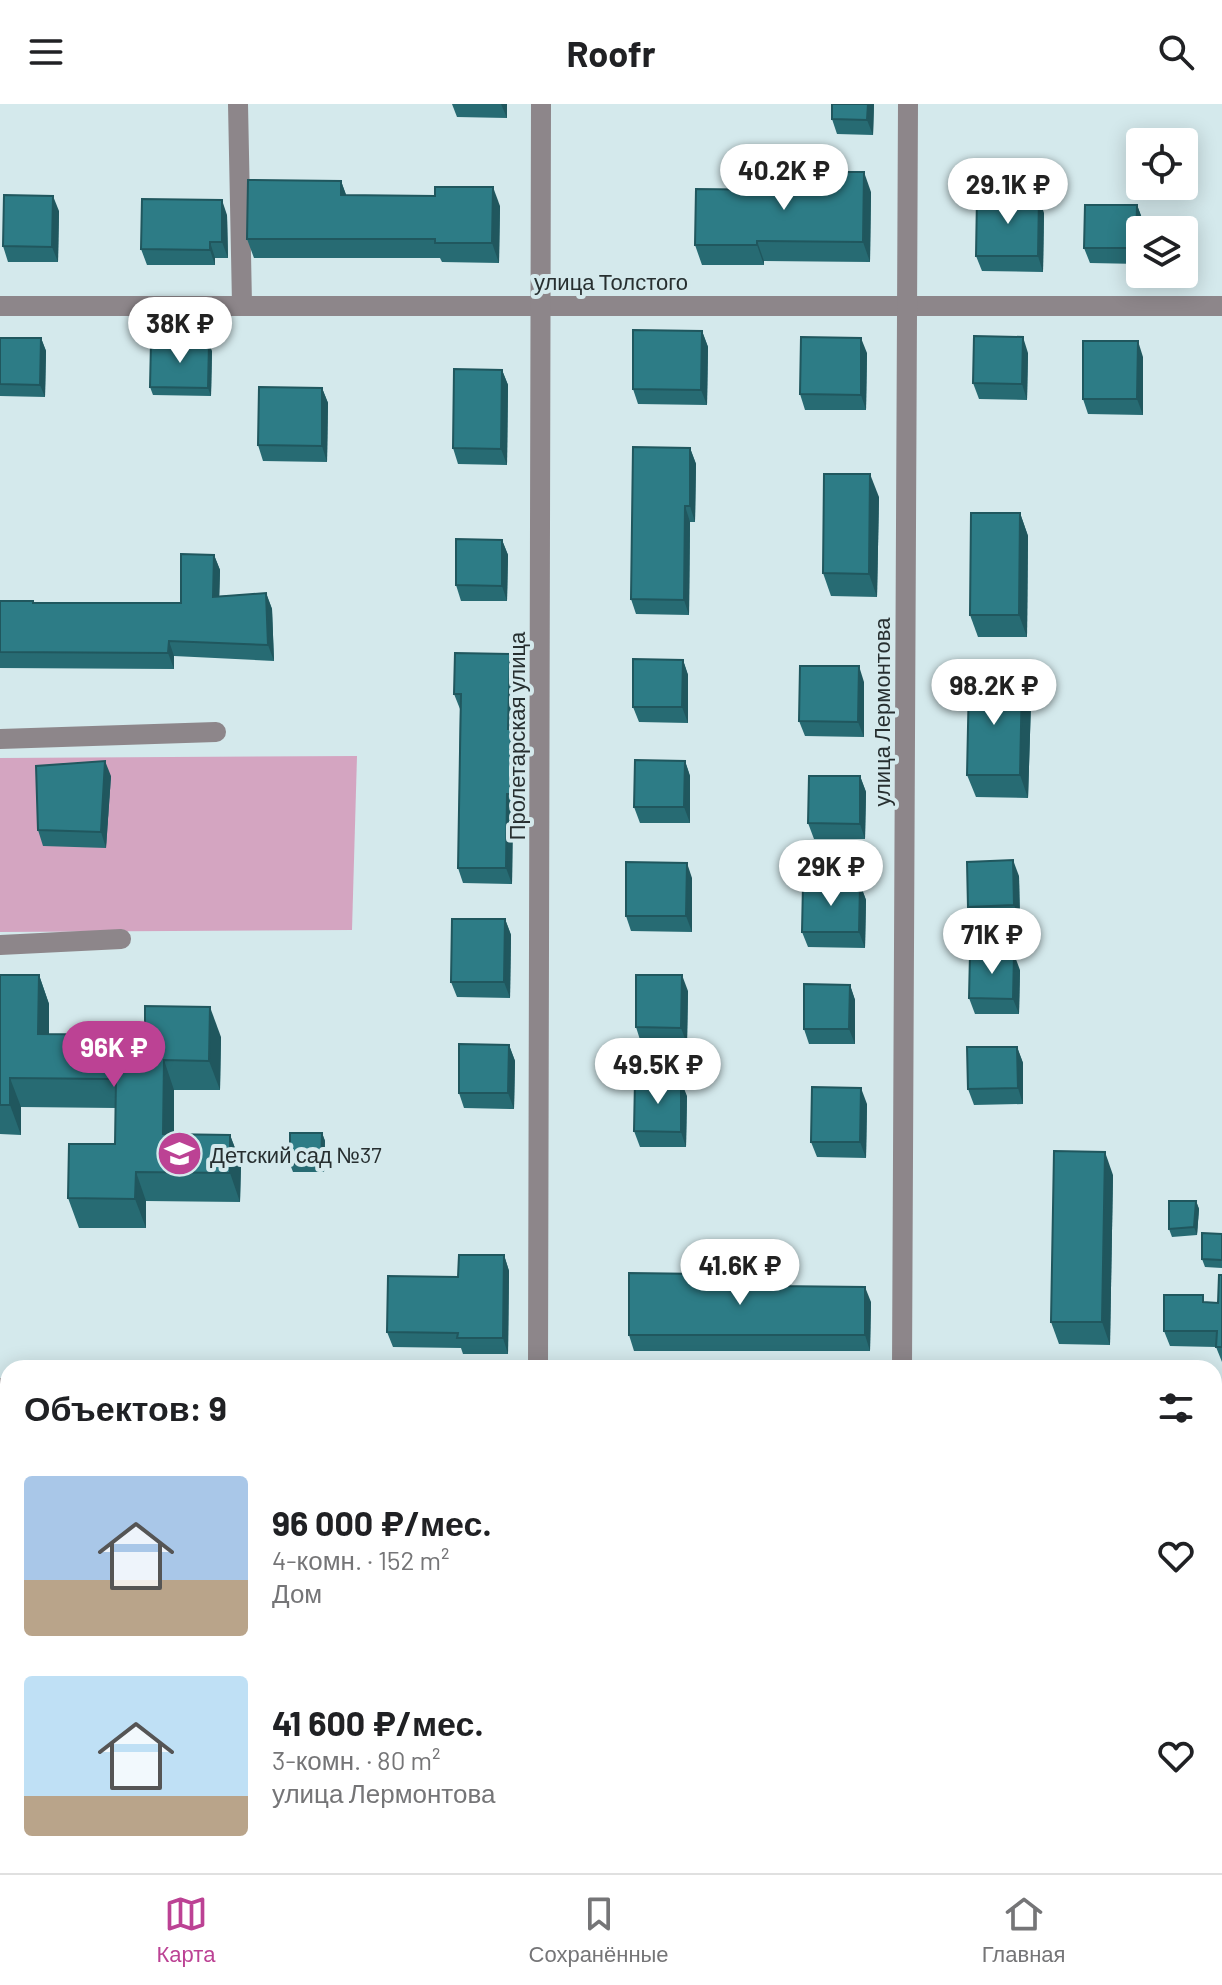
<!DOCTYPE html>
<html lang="ru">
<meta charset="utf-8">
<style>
:root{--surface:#fff;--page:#f6f6f6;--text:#202124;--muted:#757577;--line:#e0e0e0;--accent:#bc4294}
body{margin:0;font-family:Barlow,sans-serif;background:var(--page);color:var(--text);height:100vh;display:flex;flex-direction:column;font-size:30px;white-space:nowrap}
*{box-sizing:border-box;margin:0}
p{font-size:26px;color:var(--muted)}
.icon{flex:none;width:44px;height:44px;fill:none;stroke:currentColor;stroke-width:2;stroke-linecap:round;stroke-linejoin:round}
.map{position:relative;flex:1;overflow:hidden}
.panel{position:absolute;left:0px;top:1256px;width:1222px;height:514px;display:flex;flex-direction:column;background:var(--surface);border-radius:24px 24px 0 0;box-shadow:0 4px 20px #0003}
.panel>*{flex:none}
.fabs{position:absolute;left:1126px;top:24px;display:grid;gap:16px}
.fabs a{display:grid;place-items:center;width:72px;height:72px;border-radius:8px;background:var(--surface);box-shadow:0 4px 20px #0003;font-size:40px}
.price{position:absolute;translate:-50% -68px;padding:0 18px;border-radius:28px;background:#fff;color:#222;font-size:26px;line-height:52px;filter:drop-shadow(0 2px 4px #0008)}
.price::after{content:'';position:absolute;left:50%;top:48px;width:24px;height:18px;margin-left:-12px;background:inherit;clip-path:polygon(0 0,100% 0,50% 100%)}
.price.selected{background:var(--accent);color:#fff}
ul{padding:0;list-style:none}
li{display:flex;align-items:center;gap:24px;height:200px;padding:0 24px}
li span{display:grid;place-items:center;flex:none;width:224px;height:160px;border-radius:8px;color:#555}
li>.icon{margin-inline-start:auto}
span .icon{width:96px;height:96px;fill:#fffc;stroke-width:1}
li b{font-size:34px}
h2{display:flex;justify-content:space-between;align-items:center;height:96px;padding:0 24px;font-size:34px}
header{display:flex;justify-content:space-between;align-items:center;height:104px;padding:0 24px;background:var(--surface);font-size:36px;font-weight:700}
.dock{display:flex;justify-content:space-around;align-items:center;height:112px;border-top:2px solid var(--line);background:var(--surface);font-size:22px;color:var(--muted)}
.dock a{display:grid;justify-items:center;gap:4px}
.dock .selected{color:var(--accent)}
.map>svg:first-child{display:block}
.green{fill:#d4a5c1}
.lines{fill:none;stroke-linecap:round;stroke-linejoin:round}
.minor{stroke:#8d868a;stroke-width:20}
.wall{fill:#276b73}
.shaded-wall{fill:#20575e}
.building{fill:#2d7c86;stroke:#20575e;stroke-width:2}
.labels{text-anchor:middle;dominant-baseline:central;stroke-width:8;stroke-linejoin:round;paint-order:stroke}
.street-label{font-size:22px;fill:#272f30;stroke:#d4e9ec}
.poi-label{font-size:22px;fill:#272f30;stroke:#d4e9ec;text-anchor:start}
</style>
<header><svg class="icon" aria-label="menu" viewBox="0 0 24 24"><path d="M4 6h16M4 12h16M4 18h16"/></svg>Roofr<svg class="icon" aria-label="search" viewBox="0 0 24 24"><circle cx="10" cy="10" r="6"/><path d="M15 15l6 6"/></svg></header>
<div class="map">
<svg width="1222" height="1769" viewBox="0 0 1222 1769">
<rect width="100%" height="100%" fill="#d4e9ec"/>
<path class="green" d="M357,652L352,826L0,828V654Z"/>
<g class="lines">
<g class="minor">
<path d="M238,0L242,200"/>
<path d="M0,202H1222"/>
<path d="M0,635L216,628"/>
<path d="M0,841L121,835"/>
<path d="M538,1264L541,0"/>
<path d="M902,1264L908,0"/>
<path d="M0,1284L8,1285"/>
<path d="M1214,1297H1222"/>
<path d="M8,1427V1517"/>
<path d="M0,1648H8"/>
<path d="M12,1762V1769"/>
<path d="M215,1762V1769"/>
<path d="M537,1769V1762"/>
<path d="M900,1769V1762"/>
</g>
</g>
<g class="wall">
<path d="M452,0H507V14L457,13Z"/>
<path d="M874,0L873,31L837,30L832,15Z"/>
<path d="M341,77L346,91L500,102L499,159L442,158L440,154H254L247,135Z"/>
<path d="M791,86L871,88L870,158L764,157V161H702L695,141Z"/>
<path d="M1137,101L1143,117L1142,126H1140V160L1090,159L1084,144Z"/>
<path d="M59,107L58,158H8L3,142Z"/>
<path d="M1044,109L1043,168L982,167L976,152Z"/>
<path d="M227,111L228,154H215V161H147L141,145Z"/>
<path d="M702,227L708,243L707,301L638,300L633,285Z"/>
<path d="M0,234H41L46,247L45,293L0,292Z"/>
<path d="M212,247L211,292L153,291L150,283Z"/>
<path d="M867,249L866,306H805L800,290Z"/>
<path d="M1028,249L1027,296L979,295L973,279Z"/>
<path d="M1143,253V311L1088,310L1083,295Z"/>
<path d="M502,266L508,281L507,361L458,360L453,344Z"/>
<path d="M322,284L328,299L327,358L263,357L258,341Z"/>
<path d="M690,344L696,360L695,418H690L689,511L636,510L631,495Z"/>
<path d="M879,393L877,493L831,492L823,469Z"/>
<path d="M1020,409L1028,432L1027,533H978L970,511Z"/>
<path d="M502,436L508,451L507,497H461L456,481Z"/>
<path d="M214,451L220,466L219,492L266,489L272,505L274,557L174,552V565L0,564V497H33L34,499H181Z"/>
<path d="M683,556L688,571V619L639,618L633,603Z"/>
<path d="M515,565L514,635L516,640L515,705H513L512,780L463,779L458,764L460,605L454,590Z"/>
<path d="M1022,576L1031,598L1028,694L976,693L967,671Z"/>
<path d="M864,578V633L805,632L799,617Z"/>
<path d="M685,657L690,672V719H640L634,703Z"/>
<path d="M111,672L106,744L43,742L38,726Z"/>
<path d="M860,672L866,688L865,735H814L808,719Z"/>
<path d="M1019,772L1020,817L974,818L968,803Z"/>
<path d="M692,774V828L631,827L626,812Z"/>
<path d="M860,780L866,796L865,844L808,843L802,828Z"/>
<path d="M505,815L511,831L510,894L457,893L451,878Z"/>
<path d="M1020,866L1019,910H975L969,894Z"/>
<path d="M0,871H39L49,900V930L221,933L220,986H174V1030L230,1031L241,1060L240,1098L146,1097V1124H79L68,1094L115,1040L116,1004L21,1003V1031L0,1030Z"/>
<path d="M850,881L855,896V940H809L804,925Z"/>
<path d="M688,887L687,940L641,939L636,923Z"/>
<path d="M509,941L515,957L514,1005L464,1004L459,989Z"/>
<path d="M1017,943L1023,959V1000L974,1001L968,985Z"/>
<path d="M687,992L686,1043H640L634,1027Z"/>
<path d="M867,1000L866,1054L817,1053L811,1038Z"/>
<path d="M322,1029L325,1037L324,1068H293L290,1060Z"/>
<path d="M1113,1071L1110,1241L1059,1240L1051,1218Z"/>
<path d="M1196,1097L1199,1105L1197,1131L1172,1133L1169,1125Z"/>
<path d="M1222,1130V1164L1205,1163L1202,1155Z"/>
<path d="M504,1151L509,1167L508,1250H463L461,1244L393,1243L387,1228Z"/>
<path d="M777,1182L871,1198L870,1247H634L629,1231Z"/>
<path d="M1205,1198L1218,1199L1222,1243V1258L1216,1243L1170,1242L1164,1227Z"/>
<path d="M0,1298H8V1390L0,1391Z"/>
<path d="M1214,1321L1222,1322V1376H1214Z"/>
</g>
<g class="shaded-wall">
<path d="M501,0H507V14Z"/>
<path d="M868,0H874L873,31L867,16Z"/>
<path d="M864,68L871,88L870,158L863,138Z"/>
<path d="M341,77L348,96L341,91Z"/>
<path d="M493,83L500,102L499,159L492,139Z"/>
<path d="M53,92L59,107L58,158L52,143Z"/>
<path d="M1039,93L1044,109L1043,168L1038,152Z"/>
<path d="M222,96L227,111L228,154L222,138Z"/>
<path d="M1137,101L1143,117L1142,126H1140V154L1136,144Z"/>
<path d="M757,137L764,157V161L757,141Z"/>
<path d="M210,138L215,154V161L210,146Z"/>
<path d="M702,227L708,243L707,301L701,286Z"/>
<path d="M1023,233L1028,249L1027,296L1022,280Z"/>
<path d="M41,234L46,247L45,293L40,281Z"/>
<path d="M861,234L867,249L866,306L861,291Z"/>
<path d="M1138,237L1143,253V311L1137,295Z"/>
<path d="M209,239L212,247L211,292L208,284Z"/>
<path d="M502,266L508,281L507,361L501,345Z"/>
<path d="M322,284L328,299L327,358L322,342Z"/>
<path d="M690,344L696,360L695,418L690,402Z"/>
<path d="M870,370L879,393L877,493L869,470Z"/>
<path d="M685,402L690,418L689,511L684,496Z"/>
<path d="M1020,409L1028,432L1027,533L1019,511Z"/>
<path d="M502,436L508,451L507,497L502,482Z"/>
<path d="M214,451L220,466L219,508L213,493Z"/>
<path d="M266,489L272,505L274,557L268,541Z"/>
<path d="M169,537L174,552V565L168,549Z"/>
<path d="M510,550L515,565L514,635L516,640L515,705L510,690L508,625Z"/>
<path d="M683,556L688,571V619L682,603Z"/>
<path d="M859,562L864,578V633L858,618Z"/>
<path d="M1022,576L1031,598L1028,694L1020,671Z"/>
<path d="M105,657L111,672L106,744L101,728Z"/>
<path d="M685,657L690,672V719L684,703Z"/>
<path d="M860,672L866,688L865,735L860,720Z"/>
<path d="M507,690L513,705L512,780L506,764Z"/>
<path d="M1013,756L1019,772L1020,817L1014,801Z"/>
<path d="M687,759L692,774V828L686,812Z"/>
<path d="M860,780L866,796L865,844L859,828Z"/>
<path d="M505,815L511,831L510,894L504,878Z"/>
<path d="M1014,850L1020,866L1019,910L1013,895Z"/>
<path d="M39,871L49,900V959L38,930Z"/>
<path d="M682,871L688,887L687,940L681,924Z"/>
<path d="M850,881L855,896V940L849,925Z"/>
<path d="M210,903L221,933L220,986L209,957Z"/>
<path d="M509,941L515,957L514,1005L508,989Z"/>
<path d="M1017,943L1023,959V1000L1018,984Z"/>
<path d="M164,956L174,986V1060L163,1030Z"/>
<path d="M10,974L21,1003V1031L10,1001Z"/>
<path d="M681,977L687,992L686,1043L681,1028Z"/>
<path d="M861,984L867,1000L866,1054L860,1038Z"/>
<path d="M322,1029L325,1037L324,1068L321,1060Z"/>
<path d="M230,1031L241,1060L240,1098L230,1069Z"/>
<path d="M1105,1048L1113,1071L1110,1241L1102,1218Z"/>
<path d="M136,1068L146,1097V1124L135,1095Z"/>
<path d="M1196,1097L1199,1105L1197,1131L1194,1123Z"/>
<path d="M504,1151L509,1167L508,1250L503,1234Z"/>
<path d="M865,1183L871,1198L870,1247L865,1231Z"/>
<path d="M175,1762H182L183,1769H175Z"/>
<rect x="678" y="1762" width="5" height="7"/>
</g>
<g class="building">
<path d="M832,0H868L867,16L832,15Z"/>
<path d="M791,68H864L863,138L757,137V141H695L696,85L791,86Z"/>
<path d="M248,76L341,77V91L435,92V83H493L492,139H435V135H247Z"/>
<path d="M4,91L53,92L52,143L3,142Z"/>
<path d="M977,93H1039L1038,152H976Z"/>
<path d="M142,95L222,96V138H210V146L141,145Z"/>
<path d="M1085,101H1137L1136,144H1084Z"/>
<path d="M633,226L702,227L701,286L633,285Z"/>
<path d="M974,232L1023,233L1022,280L973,279Z"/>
<path d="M801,233L861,234V291L800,290Z"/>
<path d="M0,234H41L40,281L0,280Z"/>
<path d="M1083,237H1138L1137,295H1083Z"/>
<path d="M151,238L209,239L208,284L150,283Z"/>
<path d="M454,265L502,266L501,345L453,344Z"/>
<path d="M259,283L322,284V342L258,341Z"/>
<path d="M633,343L690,344V402H685L684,496L631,495Z"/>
<path d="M824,370H870L869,470L823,469Z"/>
<path d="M971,409H1020L1019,511H970Z"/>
<path d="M456,435L502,436V482L456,481Z"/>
<path d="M181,450L214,451L213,493L266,489L268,541L169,537L168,549L0,548V497H33V499H181Z"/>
<path d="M455,549L510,550L508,625H511L510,690H507L506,764H458L461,590H454Z"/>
<path d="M633,555L683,556L682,603H633Z"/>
<path d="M800,562H859L858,618L799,617Z"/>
<path d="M969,575L1022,576L1020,671H967Z"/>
<path d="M635,656L685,657L684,703H634Z"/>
<path d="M105,657L101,728L38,726L36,662Z"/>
<path d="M809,672H860V720L808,719Z"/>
<path d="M1013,756L1014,801L968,803L967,758Z"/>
<path d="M626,758L687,759L686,812H626Z"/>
<path d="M803,780H860L859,828H802Z"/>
<path d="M452,815H505L504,878H451Z"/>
<path d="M970,850H1014L1013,895L969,894Z"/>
<path d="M0,871H39L38,930L145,931V902L210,903L209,957L164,956L163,1030L230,1031V1069L136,1068L135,1095L68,1094L69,1040H115L116,975L10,974V1001H0Z"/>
<path d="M636,871H682L681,924L636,923Z"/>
<path d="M804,880L850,881L849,925H804Z"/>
<path d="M459,940L509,941L508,989H459Z"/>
<path d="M967,943H1017L1018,984L968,985Z"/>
<path d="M635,976L681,977V1028L634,1027Z"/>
<path d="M812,983L861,984L860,1038H811Z"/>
<path d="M290,1029H322L321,1060H290Z"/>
<path d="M1054,1047L1105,1048L1102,1218H1051Z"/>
<path d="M1169,1097H1196L1194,1123L1169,1125Z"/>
<path d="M1202,1129L1222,1130V1156L1202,1155Z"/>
<path d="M459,1151H504L503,1234H457L458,1229L387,1228L388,1172L458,1173Z"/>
<path d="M629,1169L773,1171V1182L865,1183V1231H629Z"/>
<path d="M1219,1171H1222V1243H1216L1217,1227H1164V1191H1203V1198L1218,1199Z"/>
<rect x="0" y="1298" width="8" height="63"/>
<path d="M1214,1321L1222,1322V1357H1214Z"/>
<rect x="113" y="1762" width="62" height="7"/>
<rect x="631" y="1762" width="47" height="7"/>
</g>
<defs>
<symbol id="school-disc" viewBox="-11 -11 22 22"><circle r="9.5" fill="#bc4294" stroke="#d4e9ec"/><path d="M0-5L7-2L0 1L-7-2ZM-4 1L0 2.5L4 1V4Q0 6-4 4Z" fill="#fff"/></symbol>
</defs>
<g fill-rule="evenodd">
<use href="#school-disc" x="154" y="1024" width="51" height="51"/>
</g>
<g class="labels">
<g class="street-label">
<text x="611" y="177">улица Толстого</text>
<text transform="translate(881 608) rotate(-90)">улица Лермонтова</text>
<text transform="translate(516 632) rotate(-90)">Пролетарская улица</text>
</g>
<g class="poi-label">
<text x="210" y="1050">Детский сад №37</text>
</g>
</g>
</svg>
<div class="fabs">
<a><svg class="icon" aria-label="locate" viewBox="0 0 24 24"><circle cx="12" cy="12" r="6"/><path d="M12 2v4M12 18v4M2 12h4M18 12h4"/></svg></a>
<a><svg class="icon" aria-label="layers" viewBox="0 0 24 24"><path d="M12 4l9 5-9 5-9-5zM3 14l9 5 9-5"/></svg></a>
</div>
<b class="price" style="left:784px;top:108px">40.2K ₽</b>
<b class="price" style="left:1008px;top:122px">29.1K ₽</b>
<b class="price" style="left:180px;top:261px">38K ₽</b>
<b class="price" style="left:994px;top:623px">98.2K ₽</b>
<b class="price" style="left:831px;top:804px">29K ₽</b>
<b class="price" style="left:992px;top:872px">71K ₽</b>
<b class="price selected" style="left:114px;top:985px">96K ₽</b>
<b class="price" style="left:658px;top:1002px">49.5K ₽</b>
<b class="price" style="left:740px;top:1203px">41.6K ₽</b>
<section class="panel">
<h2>Объектов: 9<svg class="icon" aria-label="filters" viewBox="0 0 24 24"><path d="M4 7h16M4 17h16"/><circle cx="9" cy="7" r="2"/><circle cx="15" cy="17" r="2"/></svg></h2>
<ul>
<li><span style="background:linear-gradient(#a9c7e8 65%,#b9a48a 0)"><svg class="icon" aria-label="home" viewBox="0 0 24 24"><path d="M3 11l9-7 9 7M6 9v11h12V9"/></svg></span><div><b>96 000 ₽/мес.</b><p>4-комн. · 152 m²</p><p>Дом</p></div><svg class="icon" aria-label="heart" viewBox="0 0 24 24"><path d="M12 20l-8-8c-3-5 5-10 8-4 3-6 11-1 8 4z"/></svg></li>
<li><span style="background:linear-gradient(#bfe0f5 75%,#b9a48a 0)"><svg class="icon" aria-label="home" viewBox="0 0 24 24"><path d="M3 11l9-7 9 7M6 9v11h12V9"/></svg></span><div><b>41 600 ₽/мес.</b><p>3-комн. · 80 m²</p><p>улица Лермонтова</p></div><svg class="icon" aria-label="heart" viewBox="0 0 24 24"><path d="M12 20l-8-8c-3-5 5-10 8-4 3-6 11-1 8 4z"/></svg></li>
</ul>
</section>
</div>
<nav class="dock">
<a class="selected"><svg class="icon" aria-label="map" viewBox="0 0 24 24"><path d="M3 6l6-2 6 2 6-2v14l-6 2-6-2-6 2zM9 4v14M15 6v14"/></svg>Карта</a>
<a><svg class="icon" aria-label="saved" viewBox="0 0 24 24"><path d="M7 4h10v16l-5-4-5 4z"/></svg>Сохранённые</a>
<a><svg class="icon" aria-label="home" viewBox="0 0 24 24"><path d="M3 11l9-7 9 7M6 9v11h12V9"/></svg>Главная</a>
</nav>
